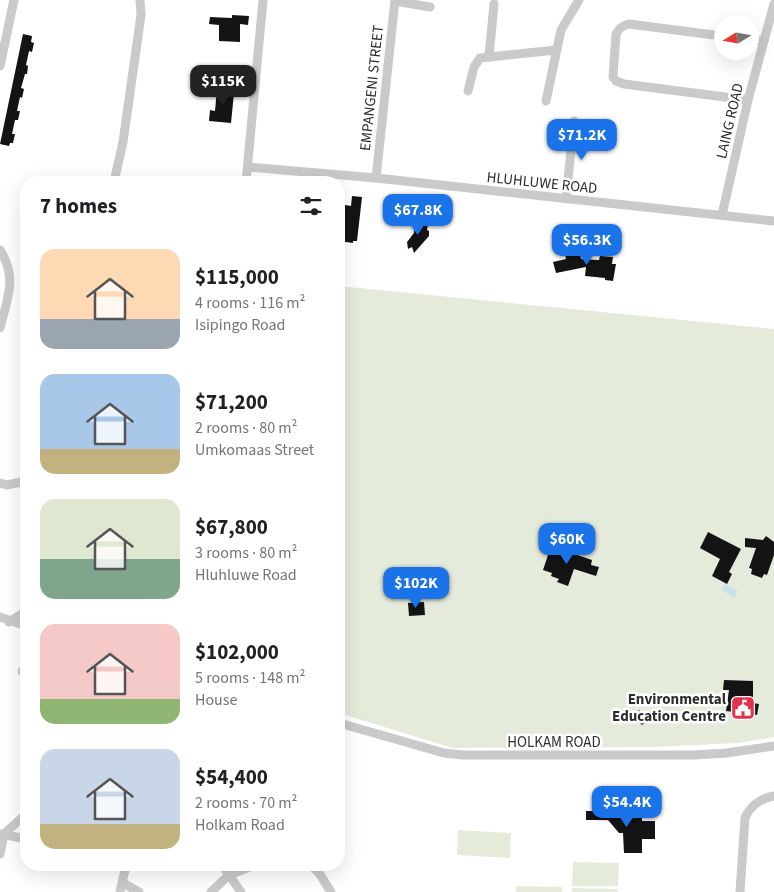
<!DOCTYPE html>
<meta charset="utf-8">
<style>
:root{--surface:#fff;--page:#f2f2f2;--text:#202124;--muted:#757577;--accent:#1a73e8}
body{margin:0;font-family:"Source Sans 3",sans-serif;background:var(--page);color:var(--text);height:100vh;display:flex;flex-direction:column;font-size:19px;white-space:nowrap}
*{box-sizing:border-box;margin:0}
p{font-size:16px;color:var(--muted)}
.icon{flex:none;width:28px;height:28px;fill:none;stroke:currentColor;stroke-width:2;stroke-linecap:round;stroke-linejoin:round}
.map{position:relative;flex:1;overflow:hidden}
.details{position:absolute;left:20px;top:176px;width:325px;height:695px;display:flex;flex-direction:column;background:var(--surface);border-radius:20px;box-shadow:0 5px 20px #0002}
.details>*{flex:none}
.needle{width:32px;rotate:259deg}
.fabs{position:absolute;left:714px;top:15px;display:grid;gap:10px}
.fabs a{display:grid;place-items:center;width:45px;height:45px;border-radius:50%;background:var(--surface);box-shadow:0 5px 20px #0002;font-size:25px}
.price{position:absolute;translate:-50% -42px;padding:0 11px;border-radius:10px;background:var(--accent);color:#fff;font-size:16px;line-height:32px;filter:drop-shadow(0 1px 2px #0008)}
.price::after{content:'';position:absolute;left:50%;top:30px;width:15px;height:11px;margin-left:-8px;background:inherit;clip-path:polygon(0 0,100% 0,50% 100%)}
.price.selected{background:#222;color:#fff}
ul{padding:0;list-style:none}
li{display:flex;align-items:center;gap:15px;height:125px;padding:0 20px}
li span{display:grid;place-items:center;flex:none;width:140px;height:100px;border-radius:15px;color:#555}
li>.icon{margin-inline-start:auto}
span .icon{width:60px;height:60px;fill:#fffc;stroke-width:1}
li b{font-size:21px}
h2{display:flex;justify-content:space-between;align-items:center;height:60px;padding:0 20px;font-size:21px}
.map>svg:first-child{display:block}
.green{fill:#e5ebdb}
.water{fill:#c7e0ea}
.building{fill:#141414}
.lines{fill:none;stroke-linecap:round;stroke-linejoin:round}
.minor{stroke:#cacaca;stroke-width:9}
.labels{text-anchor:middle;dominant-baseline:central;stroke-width:5;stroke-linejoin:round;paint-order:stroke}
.street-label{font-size:15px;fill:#2d2d2d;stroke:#fff}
.poi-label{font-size:15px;font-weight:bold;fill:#2d2d2d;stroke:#fff;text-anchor:end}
</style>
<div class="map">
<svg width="774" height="892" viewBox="0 0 774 892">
<rect width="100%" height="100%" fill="#fff"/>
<g class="green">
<path d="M339,286L774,329V737L738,743L652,747L452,748L339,713Z"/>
<path d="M458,830L511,833L510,858L457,855Z"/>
<path d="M573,862L619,863L618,886H572Z"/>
<path d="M516,886L562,887V892H516Z"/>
<path d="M572,888L618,889V892H572Z"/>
</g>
<path class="water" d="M725,584L738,591L734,598L722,590Z"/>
<g class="building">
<path d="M232,15L249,16L248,25L240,24V42L219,41V25L209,24L210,17L232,18Z"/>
<path d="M23,34L32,36L31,42L34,43L32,52L29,51L26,65L28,66L27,74H25L21,88L24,89L22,98L20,97L17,111H20L18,120H15L12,134H15L13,143H10L9,146L0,144Z"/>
<path d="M217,89L234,93L231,123L209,121L210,110L215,111Z"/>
<path d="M352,196L362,197L357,241H353V243L339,241V233H343L345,205L351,206Z"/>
<path d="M415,223L428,224L427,230L429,231V236L414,253L412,247L408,249L407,242L414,233Z"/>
<path d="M570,248L572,255L580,254L581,259L599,260L600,256L613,257L612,264H616L613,281L605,280V278L585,276L586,267L556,273L553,262L566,259L564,249Z"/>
<path d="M708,532L741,549L729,572L732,574L727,584L712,576L720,559L700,548Z"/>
<path d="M766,536L774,542V555L767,575L764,574L762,578L751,574L752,569L749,568L756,548L745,547V538L763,540Z"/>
<path d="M551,546L592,560L591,565L599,567L596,576L574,569L568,586L557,582L559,579L551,576L552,573L543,570Z"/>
<path d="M424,602L425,615L409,616L408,603Z"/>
<path d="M724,680L753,681V703L759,704L757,715L726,711L729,690H723Z"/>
<path d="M639,710L648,719L642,725L633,717Z"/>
<path d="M586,811H635V815H642V821H655V839H642V853H624L623,833H619L608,820H586Z"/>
</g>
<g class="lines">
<g class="minor">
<path d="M395,1L430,7"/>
<path d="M722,36L629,24C622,26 619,28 616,34L613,77L616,81L624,84L748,100"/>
<path d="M750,40L764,41"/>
<path d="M489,57L494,4"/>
<path d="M0,66L14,0"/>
<path d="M468,91L474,67L480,58L556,50"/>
<path d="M546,101L561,30L579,0"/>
<path d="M248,167L376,178L774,221"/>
<path d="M376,178L395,0"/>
<path d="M114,182L123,142L141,15L140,0"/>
<path d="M246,182L263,0"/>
<path d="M566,199L574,121"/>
<path d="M722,215L748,100L774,4"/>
<path d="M0,250C18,278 7,299 0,328"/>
<path d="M0,483L7,485L26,481"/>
<path d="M0,617L26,626"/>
<path d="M9,622L26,611"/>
<path d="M22,671H26"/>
<path d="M339,723L444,753L463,755H694L726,753L774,746"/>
<path d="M0,834L26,839"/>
<path d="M0,854L4,834L26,814"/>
<path d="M222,865L241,892"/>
<path d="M311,865L319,873L331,892"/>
<path d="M123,883L139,892"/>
<path d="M120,892L126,865"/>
<path d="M211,892L229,875L255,865"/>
<path d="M740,892L745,818C750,806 761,798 774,796"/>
</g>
</g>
<defs>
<symbol id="civic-square" viewBox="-11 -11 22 22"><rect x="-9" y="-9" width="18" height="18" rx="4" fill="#e2324f" stroke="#fff"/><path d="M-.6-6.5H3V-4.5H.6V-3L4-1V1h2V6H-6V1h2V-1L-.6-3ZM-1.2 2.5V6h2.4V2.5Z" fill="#fff"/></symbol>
</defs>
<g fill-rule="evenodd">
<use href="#civic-square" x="729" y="694" width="28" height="28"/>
</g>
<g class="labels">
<g class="street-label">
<text transform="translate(372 88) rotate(-84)">EMPANGENI STREET</text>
<text transform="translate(730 121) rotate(-77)">LAING ROAD</text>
<text transform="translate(542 183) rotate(6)">HLUHLUWE ROAD</text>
<text x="554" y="742">HOLKAM ROAD</text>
</g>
<g class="poi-label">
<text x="726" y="699">Environmental<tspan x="726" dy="17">Education Centre</tspan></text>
</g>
</g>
</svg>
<div class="fabs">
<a><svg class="needle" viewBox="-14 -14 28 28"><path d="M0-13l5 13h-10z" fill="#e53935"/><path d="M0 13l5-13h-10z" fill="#757577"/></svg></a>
</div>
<b class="price selected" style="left:223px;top:107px">$115K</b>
<b class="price" style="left:582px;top:161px">$71.2K</b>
<b class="price" style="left:418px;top:236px">$67.8K</b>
<b class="price" style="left:587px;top:266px">$56.3K</b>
<b class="price" style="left:567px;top:565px">$60K</b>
<b class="price" style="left:416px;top:609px">$102K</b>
<b class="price" style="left:627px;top:828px">$54.4K</b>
<section class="details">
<h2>7 homes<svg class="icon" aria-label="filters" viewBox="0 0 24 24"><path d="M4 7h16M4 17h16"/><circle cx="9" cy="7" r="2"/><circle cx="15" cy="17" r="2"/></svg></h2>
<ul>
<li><span style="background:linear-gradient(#ffd9b3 70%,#9aa5b1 0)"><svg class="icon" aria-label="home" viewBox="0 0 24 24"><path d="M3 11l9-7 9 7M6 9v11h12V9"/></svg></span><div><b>$115,000</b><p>4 rooms · 116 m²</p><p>Isipingo Road</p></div></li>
<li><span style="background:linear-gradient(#a9c7e8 75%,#c2b280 0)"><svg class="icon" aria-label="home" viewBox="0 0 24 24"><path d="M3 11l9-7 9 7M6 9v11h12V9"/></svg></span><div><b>$71,200</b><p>2 rooms · 80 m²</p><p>Umkomaas Street</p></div></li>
<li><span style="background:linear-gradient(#dfe7d0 60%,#7fa58c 0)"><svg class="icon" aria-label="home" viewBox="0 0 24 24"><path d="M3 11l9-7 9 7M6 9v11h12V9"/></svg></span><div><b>$67,800</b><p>3 rooms · 80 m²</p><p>Hluhluwe Road</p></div></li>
<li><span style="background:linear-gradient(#f6c9c9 75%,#8fb573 0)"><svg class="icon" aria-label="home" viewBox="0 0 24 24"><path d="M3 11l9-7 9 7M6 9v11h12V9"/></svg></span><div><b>$102,000</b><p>5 rooms · 148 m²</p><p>House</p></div></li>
<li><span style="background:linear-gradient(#c9d6e8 75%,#c2b280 0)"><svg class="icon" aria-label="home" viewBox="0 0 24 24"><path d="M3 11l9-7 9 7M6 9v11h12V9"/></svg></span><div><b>$54,400</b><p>2 rooms · 70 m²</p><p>Holkam Road</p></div></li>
</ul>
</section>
</div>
